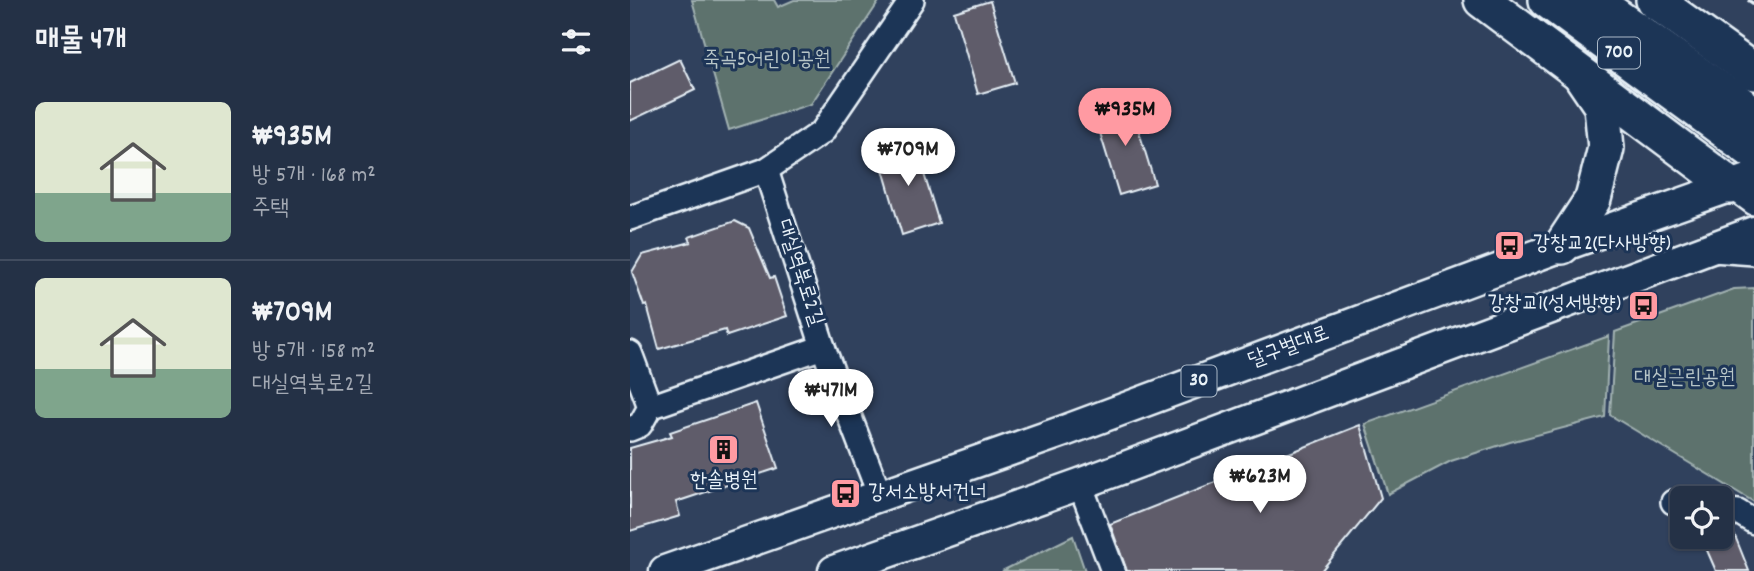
<!DOCTYPE html>
<html lang="ko">
<meta charset="utf-8">
<style>
:root{--surface:#243146;--page:#303d51;--text:#f1f3f6;--muted:#a3a9b3;--line:#414c5f;--accent:#ff9aa2}
body{margin:0;font-family:Dekko,"Poor Story",sans-serif;background:var(--page);color:var(--text);height:100vh;display:flex;flex-direction:column;font-size:26px;white-space:nowrap}
*{box-sizing:border-box;margin:0}
p{font-size:23px;color:var(--muted)}
.icon{flex:none;width:38px;height:38px;fill:none;stroke:currentColor;stroke-width:2;stroke-linecap:round;stroke-linejoin:round}
.map{position:relative;flex:1;overflow:hidden}
.details{display:flex;flex-direction:column;background:var(--surface);width:630px}
.details>*{flex:none}
.controls{position:absolute;left:1040px;top:486px;display:grid;gap:14px}
.controls a{display:grid;place-items:center;width:63px;height:63px;border-radius:10px;background:var(--surface);box-shadow:0 2px 5px #0004,0 0 0 2px var(--line);font-size:35px}
.price{position:absolute;translate:-50% -60px;padding:0 16px;border-radius:24px;background:#fff;color:#222;font-size:23px;line-height:46px;filter:drop-shadow(0 2px 4px #0008)}
.price::after{content:'';position:absolute;left:50%;top:42px;width:21px;height:16px;margin-left:-10px;background:inherit;clip-path:polygon(0 0,100% 0,50% 100%)}
.price.on{background:var(--accent);color:#111}
ul{padding:0;list-style:none}
li{display:flex;align-items:center;gap:21px;height:175px;padding:0 35px}
li+li{border-top:2px solid var(--line)}
li span{display:grid;place-items:center;flex:none;width:196px;height:140px;border-radius:10px;color:#555}
li>.icon{margin-inline-start:auto}
span .icon{width:84px;height:84px;fill:#fffc;stroke-width:1}
li b{font-size:30px}
h2{display:flex;justify-content:space-between;align-items:center;height:84px;padding:0 35px;font-size:30px}
main{display:flex;flex:1;min-height:0}
.map>svg:first-child{display:block}
.green{fill:#5d726d;stroke:#a2b2b2;stroke-width:2}
.building{fill:#5e5c6a;stroke:#e8f1f8;stroke-width:2}
.lines{fill:none;stroke-linecap:round;stroke-linejoin:round}
.minor-casing{stroke:#e8f1f8;stroke-width:28}
.major-casing{stroke:#e8f1f8;stroke-width:35}
.highway-casing{stroke:#e8f1f8;stroke-width:40}
.path{stroke:#e8f1f8;stroke-width:3.5;stroke-dasharray:7 5;stroke-linecap:butt}
.minor{stroke:#1d3557;stroke-width:23}
.major{stroke:#1d3557;stroke-width:30}
.highway{stroke:#1d3557;stroke-width:35}
.labels{text-anchor:middle;dominant-baseline:central;stroke-width:6;stroke-linejoin:round;paint-order:stroke}
.shield{fill:#1d3557;stroke:#abb9c8;stroke-width:2}
.shield-label{font-size:19px;font-weight:bold;fill:#e8f1f8}
.park-label{font-size:21px;fill:#b7c5c7;stroke:#1d3557}
.poi-label{font-size:21px;fill:#e8f1f8;stroke:#1d3557;text-anchor:start}
.street-label{font-size:21px;fill:#e8f1f8;stroke:#1d3557}
</style>
<main>
<section class="details">
<h2>매물 4개<svg class="icon" aria-label="filters" viewBox="0 0 24 24"><path d="M4 7h16M4 17h16"/><circle cx="9" cy="7" r="2"/><circle cx="15" cy="17" r="2"/></svg></h2>
<ul>
<li><span style="background:linear-gradient(#dfe7d0 65%,#7fa58c 0)"><svg class="icon" aria-label="home" viewBox="0 0 24 24"><path d="M3 11l9-7 9 7M6 9v11h12V9"/></svg></span><div><b>₩935M</b><p>방 5개 · 168 m²</p><p>주택</p></div></li>
<li><span style="background:linear-gradient(#dfe7d0 65%,#7fa58c 0)"><svg class="icon" aria-label="home" viewBox="0 0 24 24"><path d="M3 11l9-7 9 7M6 9v11h12V9"/></svg></span><div><b>₩709M</b><p>방 5개 · 158 m²</p><p>대실역북로2길</p></div></li>
</ul>
</section>
<div class="map">
<svg width="1124" height="571" viewBox="0 0 1124 571">
<rect width="100%" height="100%" fill="#30415d"/>
<filter id="ink" filterUnits="userSpaceOnUse"><feTurbulence type="fractalNoise" baseFrequency=".0143" numOctaves="2"/><feDisplacementMap in="SourceGraphic" scale="14" xChannelSelector="R" yChannelSelector="G"/><feConvolveMatrix kernelMatrix="1 2 1 2 8 2 1 2 1" color-interpolation-filters="sRGB"/></filter>
<g filter="url(#ink)">
<g class="green">
<path d="M62,0H144L148,7L164,0H250L181,104L99,130Z"/>
<path d="M1124,288V502L980,415L985,332L1104,289Z"/>
<path d="M979,336L975,417L880,442L821,461L758,494L735,424Z"/>
<path d="M443,536L455,571H372Z"/>
</g>
<g class="building">
<path d="M360,1L385,83L348,94L324,12Z"/>
<path d="M50,59L65,90L0,121V83Z"/>
<path d="M500,102L525,184L489,195L464,113Z"/>
<path d="M284,141L309,223L272,235L248,152Z"/>
<path d="M105,221L119,228L140,278L144,277L157,316L97,336L95,330L29,349L17,305L14,306L2,272L12,255L61,242L59,237Z"/>
<path d="M126,403L148,468L46,502L50,516L0,531V448L42,436L40,432Z"/>
<path d="M730,425L751,498L691,571H497L480,524Z"/>
<path d="M1105,536L1119,571H1086L1076,548Z"/>
</g>
<g class="lines">
<defs>
<g id="minor">
<path d="M1101,186L1124,203"/>
<path d="M0,218L136,170L192,132L282,0"/>
<path d="M1083,250L1124,253"/>
<path d="M193,347L250,496"/>
<path d="M0,353L20,407L193,347L136,170"/>
<path d="M0,429L10,425L20,407"/>
<path d="M450,484L483,571"/>
<path d="M1043,502L1052,504"/>
<path d="M1090,510L1108,512L1124,522"/>
</g>
<g id="major">
<path d="M35,571L434,431L932,246L1124,178"/>
<path d="M204,571L450,484L1124,232"/>
</g>
<g id="highway">
<path d="M852,0L1101,186"/>
<path d="M917,0L1124,152"/>
<path d="M963,0L1124,114"/>
<path d="M1024,0L1124,72"/>
<path d="M932,246L963,199L976,148L972,106L953,78"/>
</g>
</defs>
<use href="#minor" class="minor-casing"/>
<use href="#major" class="major-casing"/>
<use href="#highway" class="highway-casing"/>
<path class="path" d="M1118,0L1124,4"/>
<use href="#minor" class="minor"/>
<use href="#major" class="major"/>
<use href="#highway" class="highway"/>
</g>
</g>
<defs>
<symbol id="bus-square" viewBox="-11 -11 22 22"><rect x="-9" y="-9" width="18" height="18" rx="4" fill="#ff9aa2" stroke="#1d3557"/><path d="M-5-6H5V4H4V6H2V4H-2V6H-4V4H-5ZM-3.5-4V0h7V-4ZM-3.5 1.2v1.5H-2V1.2ZM2 1.2v1.5H3.5V1.2Z" fill="#111"/></symbol>
<symbol id="building-square" viewBox="-11 -11 22 22"><rect x="-9" y="-9" width="18" height="18" rx="4" fill="#ff9aa2" stroke="#1d3557"/><path d="M-4-6H4V6H1V3H-1V6H-4ZM-2.5-4.3h1.7v1.8h-1.7ZM.8-4.3h1.7v1.8H.8ZM-2.5-1h1.7V.8h-1.7ZM.8-1h1.7V.8H.8Z" fill="#111"/></symbol>
</defs>
<g fill-rule="evenodd">
<use href="#bus-square" x="862" y="228" width="35" height="35"/>
<use href="#bus-square" x="996" y="288" width="35" height="35"/>
<use href="#building-square" x="76" y="432" width="35" height="35"/>
<use href="#bus-square" x="198" y="476" width="35" height="35"/>
</g>
<g class="labels">
<g class="shield">
<rect x="968" y="37.5" width="42" height="31" rx="5"/>
<rect x="551.5" y="365.5" width="35" height="31" rx="5"/>
</g>
<g class="shield-label">
<text x="989" y="53">700</text>
<text x="569" y="381">30</text>
</g>
<g class="park-label">
<text x="137" y="61">죽곡5어린이공원</text>
<text x="1055" y="379">대실근린공원</text>
</g>
<g class="poi-label">
<text x="903" y="245">강창교2(다사방향)</text>
<text x="991" y="305" text-anchor="end">강창교1(성서방향)</text>
<text x="94" y="482" text-anchor="middle">한솔병원</text>
<text x="238" y="494">강서소방서건너</text>
</g>
<g class="street-label">
<text transform="translate(169 273) rotate(72)">대실역북로2길</text>
<text transform="translate(659 348) rotate(-20)">달구벌대로</text>
</g>
</g>
</svg>
<div class="controls">
<a><svg class="icon" aria-label="locate" viewBox="0 0 24 24"><circle cx="12" cy="12" r="6"/><path d="M12 2v4M12 18v4M2 12h4M18 12h4"/></svg></a>
</div>
<b class="price on" style="left:495px;top:148px">₩935M</b>
<b class="price" style="left:278px;top:188px">₩709M</b>
<b class="price" style="left:201px;top:429px">₩471M</b>
<b class="price" style="left:630px;top:515px">₩623M</b>
</div>
</main>
